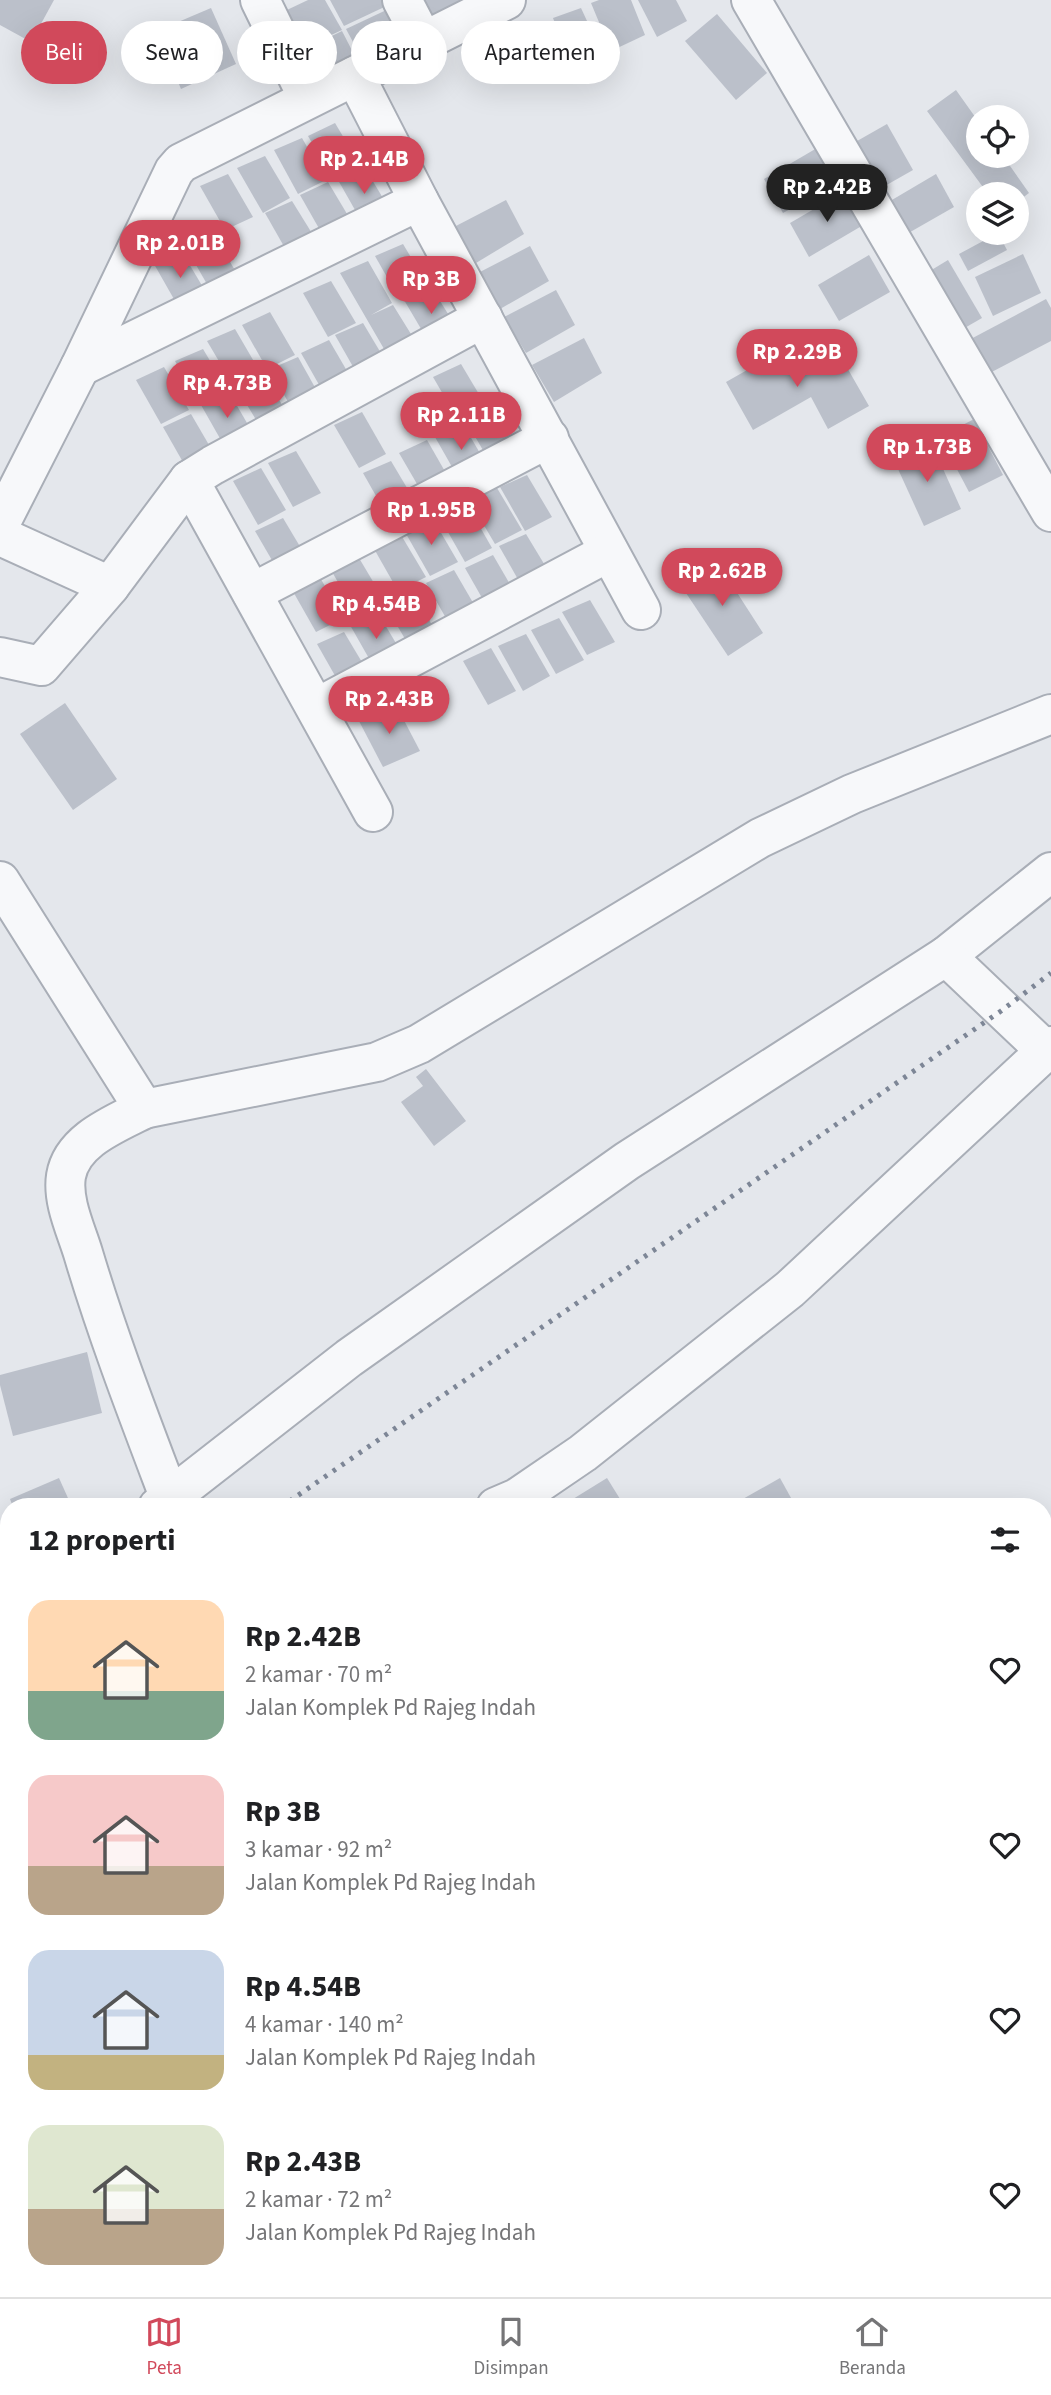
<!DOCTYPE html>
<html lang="id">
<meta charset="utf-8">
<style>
:root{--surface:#fff;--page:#f2f2f2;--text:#202124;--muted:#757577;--line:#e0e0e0;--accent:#d1495b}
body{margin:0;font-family:"Source Sans 3",sans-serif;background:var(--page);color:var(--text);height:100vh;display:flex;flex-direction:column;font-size:26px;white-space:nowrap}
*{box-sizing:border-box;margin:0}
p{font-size:23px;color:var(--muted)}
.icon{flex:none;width:38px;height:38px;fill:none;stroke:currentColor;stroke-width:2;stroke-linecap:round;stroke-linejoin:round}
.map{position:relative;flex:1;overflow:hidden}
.sheet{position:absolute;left:0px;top:1498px;width:1052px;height:800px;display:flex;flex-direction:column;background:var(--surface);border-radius:28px 28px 0 0;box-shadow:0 7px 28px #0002}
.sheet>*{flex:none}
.banner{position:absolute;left:21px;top:21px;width:700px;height:63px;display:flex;gap:14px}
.buttons{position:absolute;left:966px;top:105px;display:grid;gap:14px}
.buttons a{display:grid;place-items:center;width:63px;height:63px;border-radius:50%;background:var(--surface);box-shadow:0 7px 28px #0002;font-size:35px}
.price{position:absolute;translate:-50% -60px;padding:0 16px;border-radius:24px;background:var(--accent);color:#fff;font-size:23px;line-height:46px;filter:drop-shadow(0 2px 4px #0008)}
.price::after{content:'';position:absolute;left:50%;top:42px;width:21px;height:16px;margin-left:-10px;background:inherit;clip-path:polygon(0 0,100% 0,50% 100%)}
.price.selected{background:#222;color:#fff}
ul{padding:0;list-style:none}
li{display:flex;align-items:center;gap:21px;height:175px;padding:0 28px}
li span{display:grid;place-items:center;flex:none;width:196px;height:140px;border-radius:21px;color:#555}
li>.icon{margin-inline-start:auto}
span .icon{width:84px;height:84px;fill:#fffc;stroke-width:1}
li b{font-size:30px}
h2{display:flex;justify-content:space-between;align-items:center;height:84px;padding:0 28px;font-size:30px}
.chip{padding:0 24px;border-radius:32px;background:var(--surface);box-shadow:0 7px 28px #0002;font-size:24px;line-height:63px}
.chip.selected{background:var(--accent);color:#fff}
.tabs{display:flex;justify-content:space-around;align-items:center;height:98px;border-top:2px solid var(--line);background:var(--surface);font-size:19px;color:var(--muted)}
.tabs a{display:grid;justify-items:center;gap:4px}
.tabs .selected{color:var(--accent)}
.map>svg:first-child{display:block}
.building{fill:#bbc0ca}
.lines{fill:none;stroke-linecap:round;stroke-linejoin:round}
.minor-casing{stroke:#a9aeb7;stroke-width:42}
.minor{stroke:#f7f8fa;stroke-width:38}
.rail{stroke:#7d8696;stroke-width:5;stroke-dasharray:3.5 7;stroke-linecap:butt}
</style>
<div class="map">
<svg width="1051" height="2297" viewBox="0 0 1051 2297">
<rect width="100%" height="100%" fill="#e4e7ec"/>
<g class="building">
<path d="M0,0H54L31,42L0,25Z"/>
<path d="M308,0H325L342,30L290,54L270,18Z"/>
<path d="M330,0H394L395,2L344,26Z"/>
<path d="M410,0H474L428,34Z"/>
<path d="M599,0H631L645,35L611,51L591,3Z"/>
<path d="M638,0H676L687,21L657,37Z"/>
<path d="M397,5L417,41L366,66L346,29Z"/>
<path d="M211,8L236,64L181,89L157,31Z"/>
<path d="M581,8L599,47L569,59L553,18Z"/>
<path d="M717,14L767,73L736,100L685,41Z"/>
<path d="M542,22L562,64L531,82L510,39Z"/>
<path d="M342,31L361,68L310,92L291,56Z"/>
<path d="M956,90L978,121V156H1003L1029,193L1017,202V194H988L927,111Z"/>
<path d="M335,123L360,165L333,179L308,136Z"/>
<path d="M887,124L913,170L869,195L843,149Z"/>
<path d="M302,138L326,180L298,194L274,150Z"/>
<path d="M817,148L837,183L783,213L764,179Z"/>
<path d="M265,156L290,198L263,213L237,168Z"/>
<path d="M365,168L390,210L363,224L338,180Z"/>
<path d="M228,174L253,217L225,230L200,186Z"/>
<path d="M936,174L954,207L898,239L880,207Z"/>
<path d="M328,182L353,224L325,239L300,195Z"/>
<path d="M845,191L865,224L809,257L790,223Z"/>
<path d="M506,200L524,234L476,263L454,227Z"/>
<path d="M292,201L318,243L290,257L265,213Z"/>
<path d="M998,233L1007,250L968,271L959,254Z"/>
<path d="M215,236L240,279L212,293L187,249Z"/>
<path d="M403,244L428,286L400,300L375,256Z"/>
<path d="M530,246L549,281L500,309L478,273Z"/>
<path d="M182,252L207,294L179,308L154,264Z"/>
<path d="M1023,254L1041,293L993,316L975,277Z"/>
<path d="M869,255L890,292L839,321L818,285Z"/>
<path d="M948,260L982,318L949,337L915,280Z"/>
<path d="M368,261L392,303L371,315L393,305L419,347L391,361L340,273Z"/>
<path d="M331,281L356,323L328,337L303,293Z"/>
<path d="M432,288L458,330L430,344L404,300Z"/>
<path d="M556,290L575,325L526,353L504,317Z"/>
<path d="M1046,299L1051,308V341L986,375L967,341Z"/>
<path d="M270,312L295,355L267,369L242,325Z"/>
<path d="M363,323L388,365L360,379L335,335Z"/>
<path d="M235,329L260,372L233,385L207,341Z"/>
<path d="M584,338L602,373L554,402L532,365Z"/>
<path d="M329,340L354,383L326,397L301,353Z"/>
<path d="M786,348L799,372L837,350L869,406L828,429L811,397L753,430L726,382Z"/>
<path d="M203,349L228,391L200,405L175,361Z"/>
<path d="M298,357L322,400L294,413L270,369Z"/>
<path d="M461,364L486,406L458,420L433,377Z"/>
<path d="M164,367L189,410L161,424L136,380Z"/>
<path d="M263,372L288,415L261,428L235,385Z"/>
<path d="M229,392L254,435L226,449L201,405Z"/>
<path d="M494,409L519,450L491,464L466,421Z"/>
<path d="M362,412L386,454L359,468L334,425Z"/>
<path d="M191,414L216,457L188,471L163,427Z"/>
<path d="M974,419L1003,475L969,492L940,437Z"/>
<path d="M463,424L488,467L460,481L435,437Z"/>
<path d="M427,440L451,482L424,496L399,453Z"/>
<path d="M931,442L961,509L924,526L893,458Z"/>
<path d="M296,451L321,493L293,507L268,463Z"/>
<path d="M391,461L416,503L388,517L363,473Z"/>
<path d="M261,468L286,510L258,525L233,481Z"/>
<path d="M527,475L552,517L525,531L500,487Z"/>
<path d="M497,488L522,530L495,544L469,500Z"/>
<path d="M468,506L492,548L465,562L440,518Z"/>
<path d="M283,518L308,560L280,574L255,531Z"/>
<path d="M433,519L458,562L430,576L405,532Z"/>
<path d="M526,534L552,577L524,590L499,546Z"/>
<path d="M401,535L426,577L398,591L373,547Z"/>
<path d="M493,555L518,598L490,612L465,568Z"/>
<path d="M359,558L384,600L356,614L331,570Z"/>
<path d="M716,560L763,633L728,656L680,584Z"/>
<path d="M454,570L479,613L451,627L426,583Z"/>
<path d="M319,576L344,618L316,632L291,588Z"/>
<path d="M413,593L438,635L411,649L385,605Z"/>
<path d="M590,600L615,642L587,655L562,612Z"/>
<path d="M378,613L403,655L375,669L350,625Z"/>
<path d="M559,618L584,660L556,674L531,630Z"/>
<path d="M344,632L369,674L342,688L317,644Z"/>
<path d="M526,634L550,676L523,691L498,646Z"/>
<path d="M491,648L516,691L488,705L463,661Z"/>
<path d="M65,703L117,779L73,810L20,734Z"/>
<path d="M396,705L420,751L383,767L359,721Z"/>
<path d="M426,1069L466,1121L434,1146L401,1102L423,1086L416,1077Z"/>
<path d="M87,1352L102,1413L13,1436L0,1385V1375Z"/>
<path d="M59,1478L72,1507H13L10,1499Z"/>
<path d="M607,1478L625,1507H560Z"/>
<path d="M780,1478L796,1507H745L741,1500Z"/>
<path d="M1051,1725V1806L1043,1794V1730Z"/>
<path d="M1043,2009L1051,2021V2039L1043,2045Z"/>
</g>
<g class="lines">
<defs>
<g id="minor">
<path d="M260,0L308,98"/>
<path d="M402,0L424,42"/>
<path d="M751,0L1051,512"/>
<path d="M355,76L419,201L641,610"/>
<path d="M80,367L419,201"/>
<path d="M189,480L373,812"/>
<path d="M0,524L80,367L174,171L181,163L506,0"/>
<path d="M0,536L110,586L41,666L0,657"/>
<path d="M110,586L189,480L213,465L483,318"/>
<path d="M252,593L549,438"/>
<path d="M316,708L609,552"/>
<path d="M0,881L144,1109L377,1062L419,1044L760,838L852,794L1051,714"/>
<path d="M946,956L1051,872"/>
<path d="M144,1109C115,1124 72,1140 66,1176C62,1201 76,1230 83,1253C108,1337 139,1417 170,1499"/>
<path d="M158,1507L349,1358L627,1161L946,956L1045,1050"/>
<path d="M496,1507L517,1498L583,1453L790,1289L1051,1046"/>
<path d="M0,1612L9,1606"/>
<path d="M1043,1689L1051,1685"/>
<path d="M0,1719L9,1710"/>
<path d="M0,2054L9,2071"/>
<path d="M5,2102L9,2100"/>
<path d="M91,2289L95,2297"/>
<path d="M623,2289L624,2297"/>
<path d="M4,2297L15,2289"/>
<path d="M363,2297L378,2289"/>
</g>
</defs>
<use href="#minor" class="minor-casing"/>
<use href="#minor" class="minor"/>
<g class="rail">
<path d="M281,1507L1001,1011L1051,973"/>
<path d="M0,1699L9,1693"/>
</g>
</g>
</svg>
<div class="buttons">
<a><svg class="icon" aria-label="locate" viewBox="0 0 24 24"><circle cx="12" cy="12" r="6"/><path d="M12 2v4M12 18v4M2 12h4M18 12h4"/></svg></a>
<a><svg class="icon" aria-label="layers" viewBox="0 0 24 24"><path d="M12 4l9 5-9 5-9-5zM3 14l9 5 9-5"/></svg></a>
</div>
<b class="price" style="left:364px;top:196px">Rp 2.14B</b>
<b class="price selected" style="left:827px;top:224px">Rp 2.42B</b>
<b class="price" style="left:180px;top:280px">Rp 2.01B</b>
<b class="price" style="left:431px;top:316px">Rp 3B</b>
<b class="price" style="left:797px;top:389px">Rp 2.29B</b>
<b class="price" style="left:227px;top:420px">Rp 4.73B</b>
<b class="price" style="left:461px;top:452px">Rp 2.11B</b>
<b class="price" style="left:927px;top:484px">Rp 1.73B</b>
<b class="price" style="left:431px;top:547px">Rp 1.95B</b>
<b class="price" style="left:722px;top:608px">Rp 2.62B</b>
<b class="price" style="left:376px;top:641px">Rp 4.54B</b>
<b class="price" style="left:389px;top:736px">Rp 2.43B</b>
<div class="banner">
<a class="chip selected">Beli</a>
<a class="chip">Sewa</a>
<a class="chip">Filter</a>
<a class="chip">Baru</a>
<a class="chip">Apartemen</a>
</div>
<section class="sheet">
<h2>12 properti<svg class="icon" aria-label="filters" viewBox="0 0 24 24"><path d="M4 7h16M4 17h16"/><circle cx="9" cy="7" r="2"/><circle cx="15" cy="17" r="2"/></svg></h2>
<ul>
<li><span style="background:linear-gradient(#ffd9b3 65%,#7fa58c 0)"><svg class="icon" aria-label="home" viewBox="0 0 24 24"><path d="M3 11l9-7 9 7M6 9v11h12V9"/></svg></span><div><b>Rp 2.42B</b><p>2 kamar · 70 m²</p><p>Jalan Komplek Pd Rajeg Indah</p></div><svg class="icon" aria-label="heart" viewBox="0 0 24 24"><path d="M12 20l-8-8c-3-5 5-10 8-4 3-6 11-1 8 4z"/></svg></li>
<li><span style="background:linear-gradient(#f6c9c9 65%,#b9a48a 0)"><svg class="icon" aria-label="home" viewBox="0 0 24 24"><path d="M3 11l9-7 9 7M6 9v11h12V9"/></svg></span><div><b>Rp 3B</b><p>3 kamar · 92 m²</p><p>Jalan Komplek Pd Rajeg Indah</p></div><svg class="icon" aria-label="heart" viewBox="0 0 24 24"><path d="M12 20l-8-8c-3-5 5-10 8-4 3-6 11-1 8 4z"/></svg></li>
<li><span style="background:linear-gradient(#c9d6e8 75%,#c2b280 0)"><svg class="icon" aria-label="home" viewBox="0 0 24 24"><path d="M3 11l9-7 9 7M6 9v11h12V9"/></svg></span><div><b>Rp 4.54B</b><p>4 kamar · 140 m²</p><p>Jalan Komplek Pd Rajeg Indah</p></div><svg class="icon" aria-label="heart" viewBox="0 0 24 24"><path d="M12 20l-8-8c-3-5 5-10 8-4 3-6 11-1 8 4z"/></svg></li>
<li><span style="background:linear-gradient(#dfe7d0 60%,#b9a48a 0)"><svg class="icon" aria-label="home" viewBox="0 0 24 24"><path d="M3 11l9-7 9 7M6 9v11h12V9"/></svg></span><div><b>Rp 2.43B</b><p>2 kamar · 72 m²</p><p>Jalan Komplek Pd Rajeg Indah</p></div><svg class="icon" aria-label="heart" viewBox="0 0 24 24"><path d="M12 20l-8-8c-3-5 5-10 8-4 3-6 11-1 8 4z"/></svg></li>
</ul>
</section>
</div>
<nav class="tabs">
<a class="selected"><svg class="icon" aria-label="map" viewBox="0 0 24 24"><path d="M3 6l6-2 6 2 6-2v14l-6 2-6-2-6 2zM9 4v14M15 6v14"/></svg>Peta</a>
<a><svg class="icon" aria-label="saved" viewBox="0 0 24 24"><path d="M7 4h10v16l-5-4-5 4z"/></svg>Disimpan</a>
<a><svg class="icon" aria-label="home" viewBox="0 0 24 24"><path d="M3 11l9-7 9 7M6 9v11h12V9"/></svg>Beranda</a>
</nav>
